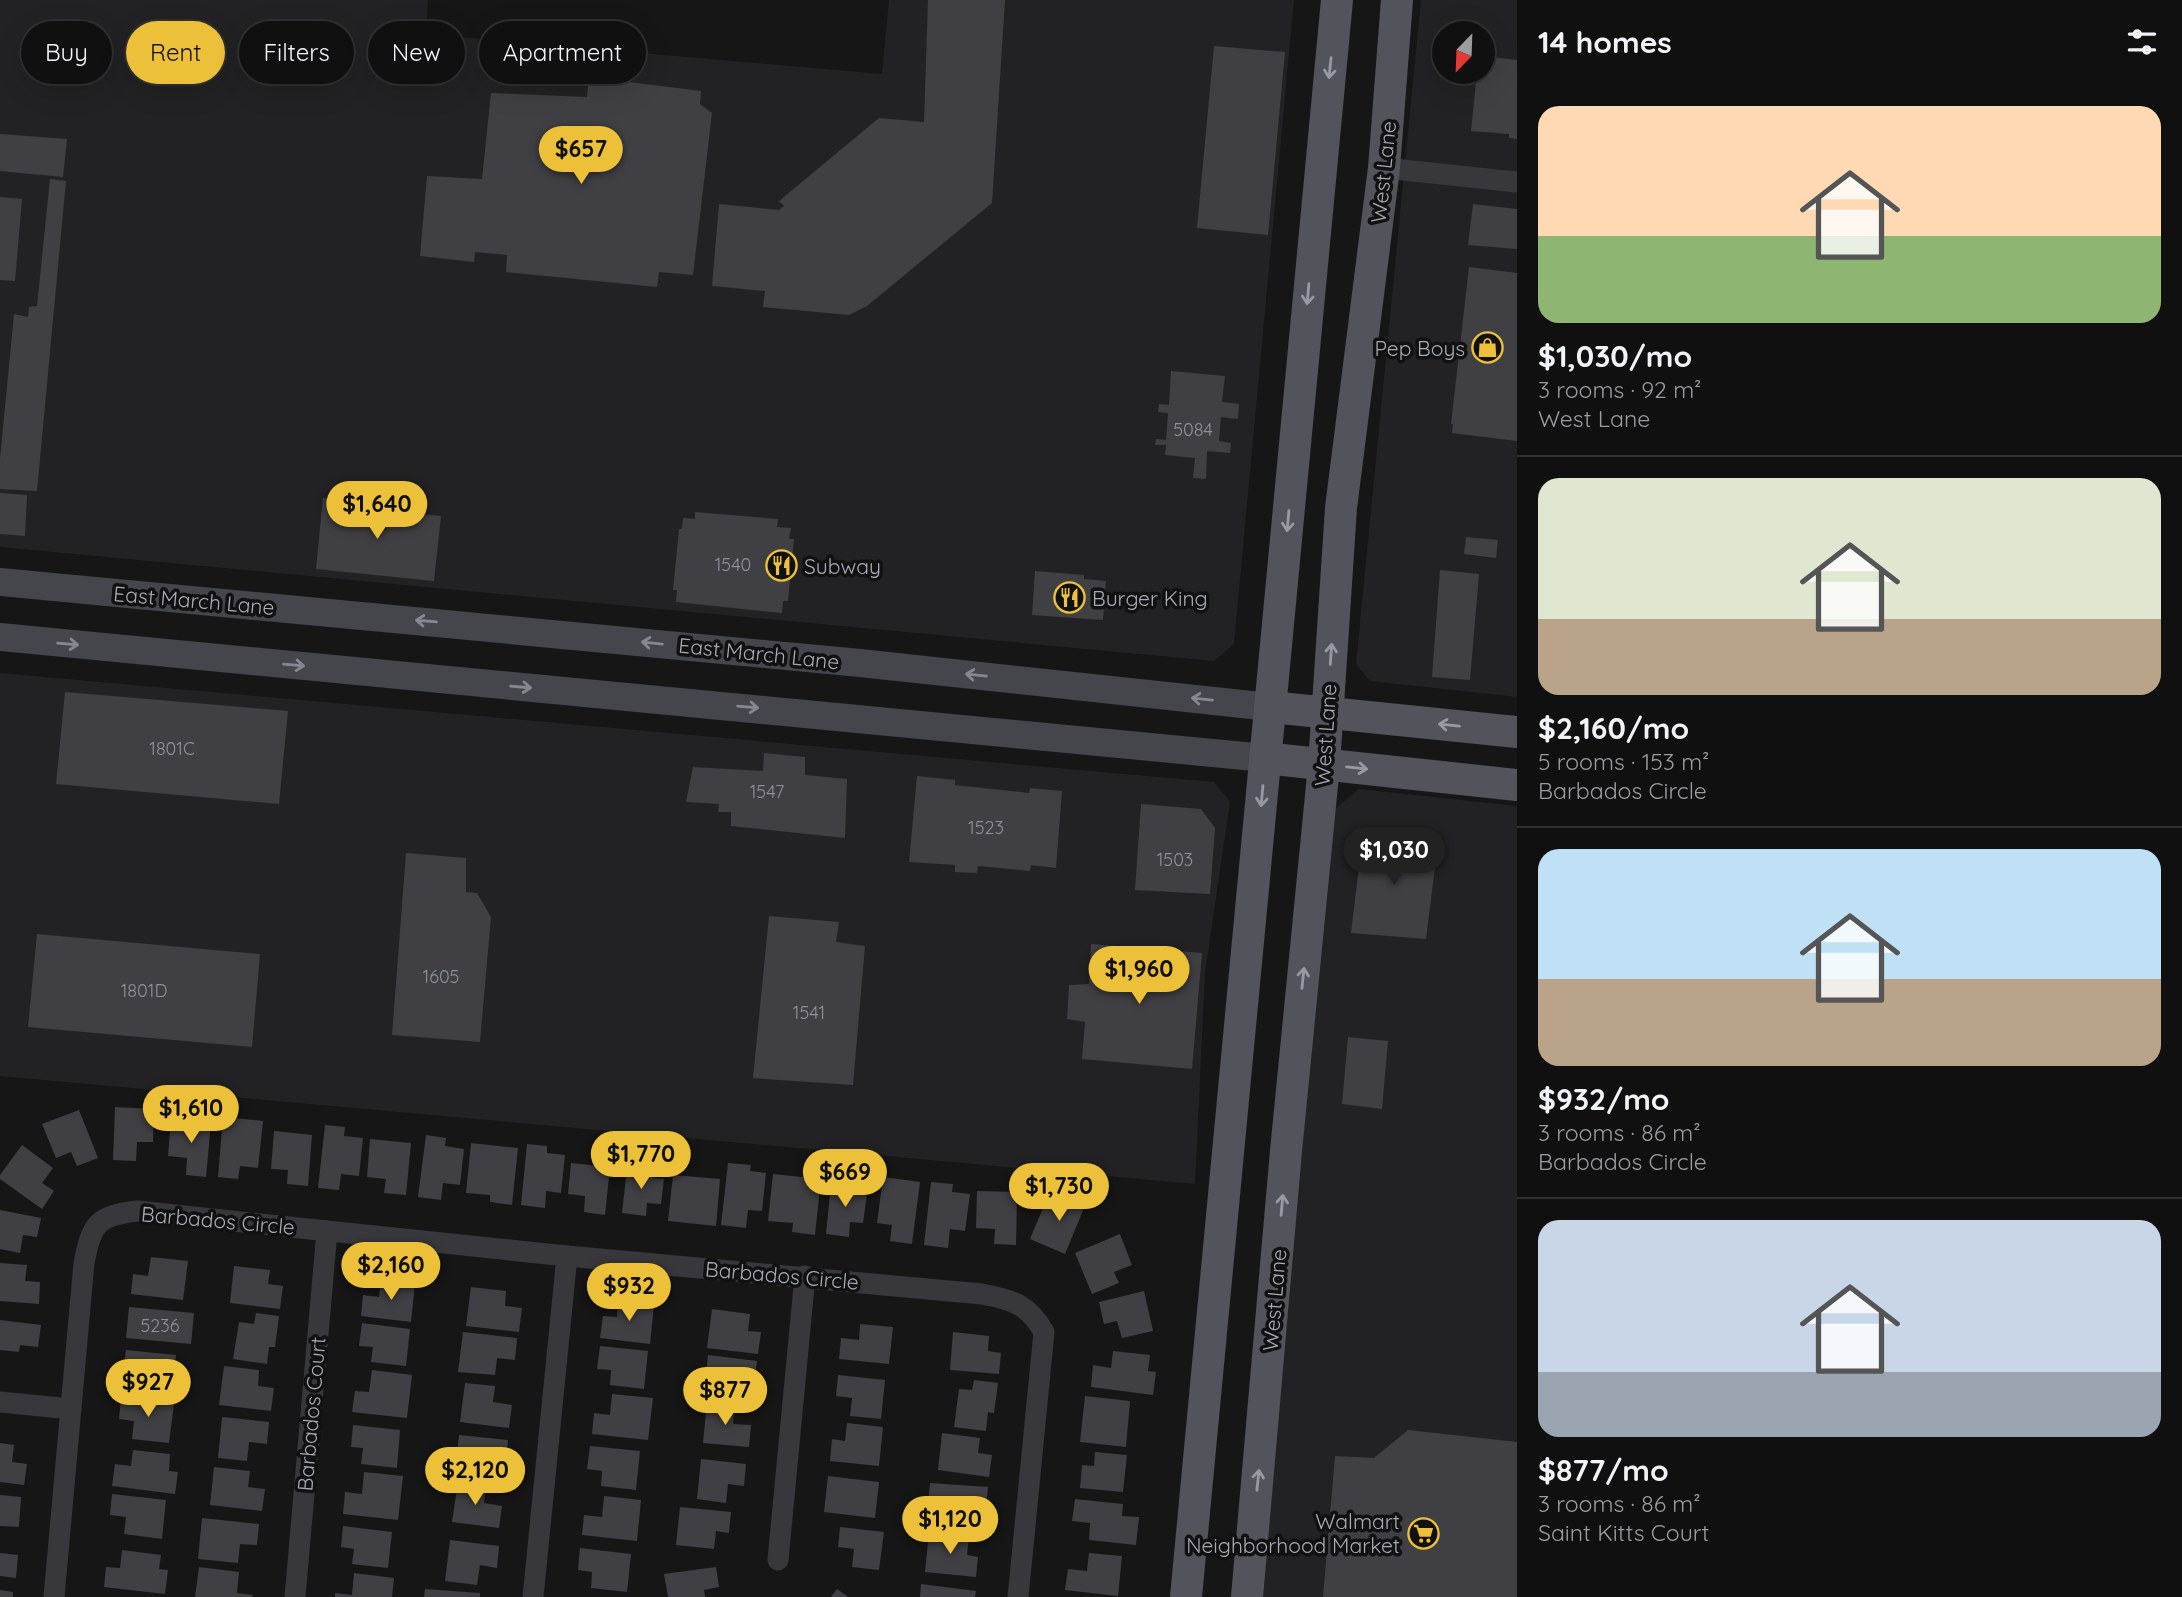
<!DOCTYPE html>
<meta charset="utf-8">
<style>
:root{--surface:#101011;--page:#19191a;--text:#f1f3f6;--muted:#9c9d9f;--line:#303031;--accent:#ecc139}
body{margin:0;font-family:Quicksand,sans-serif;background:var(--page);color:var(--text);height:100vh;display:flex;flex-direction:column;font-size:26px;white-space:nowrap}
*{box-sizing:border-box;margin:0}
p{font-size:23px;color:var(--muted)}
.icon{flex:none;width:38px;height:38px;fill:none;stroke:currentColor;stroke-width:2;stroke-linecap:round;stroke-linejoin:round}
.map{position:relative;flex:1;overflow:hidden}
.sheet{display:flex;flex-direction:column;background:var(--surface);width:665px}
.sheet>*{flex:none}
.guide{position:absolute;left:21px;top:21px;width:665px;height:63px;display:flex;gap:14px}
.needle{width:46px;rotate:203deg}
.controls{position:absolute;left:1432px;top:21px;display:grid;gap:14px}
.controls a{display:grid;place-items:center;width:63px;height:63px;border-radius:50%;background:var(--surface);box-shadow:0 7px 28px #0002,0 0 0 2px var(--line);font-size:35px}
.price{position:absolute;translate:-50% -60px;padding:0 16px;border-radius:24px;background:var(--accent);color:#111;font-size:23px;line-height:46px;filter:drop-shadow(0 2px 4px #0008)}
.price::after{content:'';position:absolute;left:50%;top:42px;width:21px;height:16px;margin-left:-10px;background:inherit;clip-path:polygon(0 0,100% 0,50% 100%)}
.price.selected{background:#222;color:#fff}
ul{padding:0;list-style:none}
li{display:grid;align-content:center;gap:14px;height:371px;padding:0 21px}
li+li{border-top:2px solid var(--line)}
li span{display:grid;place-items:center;height:217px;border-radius:21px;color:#555}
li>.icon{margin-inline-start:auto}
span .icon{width:126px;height:126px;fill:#fffc;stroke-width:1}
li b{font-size:30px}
h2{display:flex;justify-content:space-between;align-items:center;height:84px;padding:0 21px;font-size:30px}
.tag{padding:0 24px;border-radius:32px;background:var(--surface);box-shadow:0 7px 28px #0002,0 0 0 2px var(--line);font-size:24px;line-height:63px}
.tag.selected{background:var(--accent);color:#111}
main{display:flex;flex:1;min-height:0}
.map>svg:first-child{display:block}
.built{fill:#222224;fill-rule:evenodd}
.building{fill:#404044}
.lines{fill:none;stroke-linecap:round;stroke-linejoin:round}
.minor{stroke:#37373c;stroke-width:21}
.secondary{stroke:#45464c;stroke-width:28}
.primary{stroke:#53545b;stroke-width:32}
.oneway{stroke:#979aa5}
.oneway2{stroke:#858892}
.labels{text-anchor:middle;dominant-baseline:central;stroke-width:7;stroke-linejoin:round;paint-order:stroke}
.number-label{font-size:18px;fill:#8e909a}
.street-label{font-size:21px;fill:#a8abb7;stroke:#111112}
.poi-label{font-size:21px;fill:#a8abb7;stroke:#111112;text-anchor:end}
</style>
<main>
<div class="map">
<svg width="1517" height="1597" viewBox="0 0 1517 1597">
<rect width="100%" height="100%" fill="#161617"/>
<g class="built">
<path d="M0,0H428L426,34L882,74L889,0H1294L1234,644L1214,661L0,547Z"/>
<path d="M1421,0H1517V697L1370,681L1356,664ZM1444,33H1482V72H1444Z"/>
<path d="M0,673L1214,782L1230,802L1205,973L1195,1184L0,1076Z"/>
<path d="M1359,789L1517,806V1597H1261L1332,811Z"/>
</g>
<g class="building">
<path d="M928,0H1005L992,203L867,306L849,315L763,307L765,291L712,286L719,204L779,210L784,206L779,201L879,118L924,122Z"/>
<path d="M1214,46L1285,52L1268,235L1197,228Z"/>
<path d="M1482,56L1517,60V139L1509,138V134L1471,131L1477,72H1482Z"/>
<path d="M589,77L701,91L700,104L712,113L693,275L659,272L657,287L506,272L507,255L475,252L474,262L420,256L427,176L482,179L491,93L587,97Z"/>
<path d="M0,134L67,139L63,177L0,171Z"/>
<path d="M50,179L66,181L37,491L0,489V459L14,314L28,317L29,307L37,306Z"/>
<path d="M0,197L22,199L15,281L0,280Z"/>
<path d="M1473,204L1517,209V249L1468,245Z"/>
<path d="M1469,267L1517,273V441L1452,433L1453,424H1451Z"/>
<path d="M1171,371L1225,376L1222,402L1239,404L1238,419L1221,417L1219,441L1231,443L1230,453L1207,451L1206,479L1193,478L1195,458L1165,455L1166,445H1155L1156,439L1166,440L1168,413L1158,412L1159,404L1169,405Z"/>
<path d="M0,493L27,495L25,536L0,534Z"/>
<path d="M323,498L373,502L372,510L441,516L434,581L316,569Z"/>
<path d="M695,512L778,519L777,527L791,528L789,539H794L788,601H783L782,613L676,602L677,590H673L679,529H682L683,518L695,519Z"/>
<path d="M1466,537L1498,540L1496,558L1464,554Z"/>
<path d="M1440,570L1479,574L1470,680L1432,677Z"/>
<path d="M1035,571L1084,575V579L1106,581L1103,620L1032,615Z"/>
<path d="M65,692L288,711L279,804L56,784Z"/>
<path d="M764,753L805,757V775L847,779L845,838L731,826V812H718L719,804L686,802L693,767L763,771Z"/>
<path d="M917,776L955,780V785L1029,793L1030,788L1062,791L1056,868L1031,865L1030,871L978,866L977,873L955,872V865L909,862Z"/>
<path d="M1141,804L1201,809L1215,828L1210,894L1135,890Z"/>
<path d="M1363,833L1438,843L1426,939L1351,933Z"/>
<path d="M406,853L466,858V892L477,893L491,917L480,1042L392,1035Z"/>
<path d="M769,916L839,922L836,942L865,946L853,1085L753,1078Z"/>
<path d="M37,934L260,954L252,1047L28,1027Z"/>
<path d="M1091,944L1202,953L1192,1069L1082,1059L1085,1022L1067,1019L1069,985L1089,984Z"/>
<path d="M1348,1037L1388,1041L1382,1109L1342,1104Z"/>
<path d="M115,1107L154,1109L153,1142H137L136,1161L113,1160Z"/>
<path d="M79,1110L98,1158L77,1166L71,1152L56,1158L42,1124Z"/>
<path d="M223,1117L263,1121L258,1168L240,1166L238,1179L218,1177Z"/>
<path d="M171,1119L211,1123L206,1177L186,1175L187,1158L168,1156Z"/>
<path d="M325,1125L345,1127L344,1136L363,1138L359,1176L341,1174L339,1190L318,1188Z"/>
<path d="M274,1131L312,1135L308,1186L287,1184L288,1170L271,1169Z"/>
<path d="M426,1135L446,1138L445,1146L464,1149L460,1185L443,1183L441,1200L418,1197Z"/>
<path d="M370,1139L411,1143L406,1195L384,1193L386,1179L367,1177Z"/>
<path d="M471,1143L518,1148L512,1205L490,1202V1195L466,1193Z"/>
<path d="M527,1144L547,1146V1153L565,1155L561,1193L546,1191L545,1208L521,1205Z"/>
<path d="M22,1145L53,1168L42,1183L54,1191L42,1209L0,1179V1175Z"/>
<path d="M571,1163L610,1167L605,1215L584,1212L585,1196L568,1194Z"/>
<path d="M728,1163L751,1165L750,1171L766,1173L762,1211L748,1210L746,1228L721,1225Z"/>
<path d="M627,1168L654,1171L653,1178L664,1179L661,1204L647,1203L646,1216L622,1213Z"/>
<path d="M773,1174L821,1179L815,1235L792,1232L793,1223L768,1221Z"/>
<path d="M673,1175L720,1179L716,1226L668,1221Z"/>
<path d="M883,1177L920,1182L912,1244L890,1241L892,1225L877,1223Z"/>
<path d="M931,1182L953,1184L952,1192L970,1194L965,1231L950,1229L948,1248L924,1245Z"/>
<path d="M831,1183L854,1185L853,1193L867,1194L863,1223L850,1222L849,1237L826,1234Z"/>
<path d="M977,1191L1017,1192L1016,1245L994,1244L995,1229L976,1228Z"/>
<path d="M1065,1192L1087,1201L1065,1254L1030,1239L1046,1201L1059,1206Z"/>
<path d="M0,1210L41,1218L37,1237L23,1235L20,1253L0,1249Z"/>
<path d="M1120,1234L1132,1265L1114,1272L1119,1283L1092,1294L1075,1253Z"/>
<path d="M151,1257L188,1261L183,1300L131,1294L133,1274L148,1276Z"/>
<path d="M0,1263L27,1265L25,1281L40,1282L39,1304L0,1301Z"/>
<path d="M234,1266L270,1270L268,1284L283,1286L280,1309L230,1303Z"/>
<path d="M381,1279L415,1283L411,1322L361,1316L363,1295L379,1297Z"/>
<path d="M471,1287L506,1291L505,1306L522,1308L519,1332L466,1326Z"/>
<path d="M1144,1291L1153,1331L1122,1338L1117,1321L1104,1324L1099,1302Z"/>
<path d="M618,1300L654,1305L650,1344L600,1338L603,1316L617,1317Z"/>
<path d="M129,1307L194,1313L191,1344L126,1338Z"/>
<path d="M712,1309L750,1314L748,1331L761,1332L758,1354L707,1348Z"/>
<path d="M256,1313L279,1316L275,1347H269L267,1364L233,1359L239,1322L254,1324Z"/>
<path d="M0,1320L41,1325L38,1347L20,1345L19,1352L0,1350Z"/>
<path d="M362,1323L410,1329L406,1366L371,1362L373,1347L359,1346Z"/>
<path d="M860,1324L893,1327L889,1364L839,1359L841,1338L859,1340Z"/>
<path d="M463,1332L517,1338L515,1360L497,1358L495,1375L458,1372Z"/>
<path d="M953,1332L989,1336L988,1351L1001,1353L999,1374L950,1370Z"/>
<path d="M600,1346L648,1351L644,1389L610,1385L611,1370L597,1369Z"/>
<path d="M126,1350L176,1355L173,1386L122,1381Z"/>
<path d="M1113,1351L1150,1355L1148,1371L1156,1372L1153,1395L1091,1387L1093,1365L1111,1368Z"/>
<path d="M708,1355L757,1361L754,1383L741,1382L739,1397L704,1394Z"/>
<path d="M224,1366L259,1370L258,1386L274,1388L271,1411L219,1405Z"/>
<path d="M372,1370L412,1375L407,1418L352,1412L355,1391L369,1392Z"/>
<path d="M838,1375L885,1380L881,1419L850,1416L852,1398L836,1396Z"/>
<path d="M974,1380L998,1383L994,1413L988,1412L986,1431L954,1427L959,1389L972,1390Z"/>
<path d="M465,1383L495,1386L493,1402L512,1405L509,1428L460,1422Z"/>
<path d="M612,1394L653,1398L648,1440L592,1434L594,1413L610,1415Z"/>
<path d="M1085,1396L1130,1401L1126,1447L1080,1442Z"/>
<path d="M121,1398L174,1404L169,1443L132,1439L134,1421L119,1419Z"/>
<path d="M707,1402L735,1405L733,1424L751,1425L749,1447L703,1443Z"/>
<path d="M222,1417L269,1422L267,1444L249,1442L247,1461L218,1458Z"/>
<path d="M847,1423L883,1427L879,1466L830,1461L832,1439L845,1441Z"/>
<path d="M353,1425L400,1430L397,1468L361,1464L363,1448L351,1447Z"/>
<path d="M1408,1430L1517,1442V1597H1323L1335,1456L1374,1458Z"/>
<path d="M942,1433L980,1438L978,1453L992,1455L989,1477L938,1470Z"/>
<path d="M459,1435L508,1440L506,1462L493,1460L491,1476L455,1473Z"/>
<path d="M0,1443L14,1445L12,1462L27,1464L24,1485L0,1482Z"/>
<path d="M590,1446L640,1451L636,1490L601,1486L602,1471L587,1469Z"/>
<path d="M133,1450L170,1454L169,1471L178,1472L175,1494L112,1486L115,1464L131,1466Z"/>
<path d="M1095,1452L1127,1455L1123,1492L1080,1488L1082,1465L1094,1466Z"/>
<path d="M701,1459L746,1464L744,1486L728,1484L726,1503L697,1499Z"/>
<path d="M214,1467L250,1471L248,1487L265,1489L262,1511L210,1505Z"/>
<path d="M364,1472L403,1476L398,1520L343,1514L345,1492L362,1494Z"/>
<path d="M828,1476L879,1482L875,1518L824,1512Z"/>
<path d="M458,1482L486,1487L484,1503L502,1506L499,1528L452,1522Z"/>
<path d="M930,1483L988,1487L986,1510L969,1508L967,1531L926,1527Z"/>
<path d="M112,1494L166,1500L162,1539L124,1534L126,1517L110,1515Z"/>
<path d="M0,1495L21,1497L19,1527L0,1526Z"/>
<path d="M604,1496L641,1500L637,1541L582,1535L584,1515L602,1517Z"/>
<path d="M1075,1499L1123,1504L1122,1516L1139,1517L1136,1545L1089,1540L1090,1523L1072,1521Z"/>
<path d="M680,1507L731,1512L729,1533L716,1531L714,1549L676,1545Z"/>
<path d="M202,1518L259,1524L257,1545L240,1544L238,1563L198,1559Z"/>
<path d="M343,1526L392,1532L388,1568L352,1564L354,1549L341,1547Z"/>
<path d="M840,1527L884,1532L879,1570L852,1567L854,1549L838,1547Z"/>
<path d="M929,1532L969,1537L967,1555L978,1557L976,1577L925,1572Z"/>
<path d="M450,1540L499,1546L497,1568L480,1565L477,1585L445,1581Z"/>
<path d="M580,1548L631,1554L627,1592L591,1588L592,1572L578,1570Z"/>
<path d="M122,1550L161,1555L159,1569L168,1570L165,1594L104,1587L106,1567L120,1568Z"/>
<path d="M0,1553L18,1555L16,1578L0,1576Z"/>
<path d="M1089,1553L1122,1556L1118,1596L1065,1590L1068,1569L1087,1571Z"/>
<path d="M199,1567L239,1572L237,1593L253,1595L252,1597H195Z"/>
<path d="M716,1567L719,1587L704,1590L705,1597H668L664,1574Z"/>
<path d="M354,1573L394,1578L392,1597H335V1593L352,1595Z"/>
<path d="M921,1584L976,1591L975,1597H920Z"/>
<path d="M425,1589L480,1593V1597H424Z"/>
<path d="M837,1589L848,1597H831Z"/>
<path d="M0,1590L13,1592V1597H0Z"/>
</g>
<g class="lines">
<g class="minor">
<path d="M1384,168L1517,182"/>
<path d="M0,1402L71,1409"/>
<path d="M778,1560L805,1276"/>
<path d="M54,1597L84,1263C92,1224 96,1216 137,1211L567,1256L982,1294C1013,1300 1028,1304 1044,1332L1018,1597"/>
<path d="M295,1597L327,1231"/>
<path d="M533,1597L567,1256"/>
</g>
<g class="secondary">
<path d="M0,582L860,663L1270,707"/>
<path d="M0,637C422,678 844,714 1265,758"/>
</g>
<g class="primary">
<path d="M1270,707L1517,732"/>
<path d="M1265,758L1517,785"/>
<path d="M1186,1597L1337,0"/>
<path d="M1247,1597L1286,1151L1324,765L1341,508L1384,168L1397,0"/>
</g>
</g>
<defs><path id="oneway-shaft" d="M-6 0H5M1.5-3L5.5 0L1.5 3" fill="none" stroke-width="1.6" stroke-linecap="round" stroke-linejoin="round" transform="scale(1.75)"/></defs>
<g class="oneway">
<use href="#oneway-shaft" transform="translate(1330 68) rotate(96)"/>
<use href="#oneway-shaft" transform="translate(1308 294) rotate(95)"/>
<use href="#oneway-shaft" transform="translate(1288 521) rotate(95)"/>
<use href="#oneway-shaft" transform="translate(1331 654) rotate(-86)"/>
<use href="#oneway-shaft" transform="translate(1449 725) rotate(-174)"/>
<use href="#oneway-shaft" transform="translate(1357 768) rotate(6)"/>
<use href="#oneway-shaft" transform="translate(1262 796) rotate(95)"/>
<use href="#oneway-shaft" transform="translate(1303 978) rotate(-84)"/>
<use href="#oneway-shaft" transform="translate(1282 1205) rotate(-85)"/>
<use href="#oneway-shaft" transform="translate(1258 1480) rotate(-84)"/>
</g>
<g class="oneway2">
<use href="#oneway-shaft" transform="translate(426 621) rotate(-175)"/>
<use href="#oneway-shaft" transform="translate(652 643) rotate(-174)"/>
<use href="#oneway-shaft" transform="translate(68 644) rotate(5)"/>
<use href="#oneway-shaft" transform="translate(294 665) rotate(5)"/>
<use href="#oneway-shaft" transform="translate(976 675) rotate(-174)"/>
<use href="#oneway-shaft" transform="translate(521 687) rotate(5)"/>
<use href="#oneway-shaft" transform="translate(1202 699) rotate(-174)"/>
<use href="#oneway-shaft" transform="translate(748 707) rotate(5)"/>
</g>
<defs>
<symbol id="shop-ring" viewBox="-11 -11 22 22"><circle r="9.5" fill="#111112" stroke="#ecc139" stroke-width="1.5"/><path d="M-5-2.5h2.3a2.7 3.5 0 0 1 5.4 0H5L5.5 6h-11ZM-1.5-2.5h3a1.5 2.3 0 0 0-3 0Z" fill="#ecc139"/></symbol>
<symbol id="restaurant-ring" viewBox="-11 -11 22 22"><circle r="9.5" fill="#111112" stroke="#ecc139" stroke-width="1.5"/><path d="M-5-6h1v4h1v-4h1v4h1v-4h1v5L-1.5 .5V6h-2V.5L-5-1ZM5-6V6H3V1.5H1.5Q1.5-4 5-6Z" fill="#ecc139"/></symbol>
<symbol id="supermarket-ring" viewBox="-11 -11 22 22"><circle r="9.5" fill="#111112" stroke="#ecc139" stroke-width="1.5"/><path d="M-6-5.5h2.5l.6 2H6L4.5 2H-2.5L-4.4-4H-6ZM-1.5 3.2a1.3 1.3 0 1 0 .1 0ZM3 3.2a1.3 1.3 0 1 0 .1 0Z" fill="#ecc139"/></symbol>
</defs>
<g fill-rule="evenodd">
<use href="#shop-ring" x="1470" y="330" width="35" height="35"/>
<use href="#restaurant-ring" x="764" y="548" width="35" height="35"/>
<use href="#restaurant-ring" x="1052" y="580" width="35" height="35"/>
<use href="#supermarket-ring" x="1406" y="1516" width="35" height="35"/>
</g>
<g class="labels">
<g class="number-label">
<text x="1193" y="429">5084</text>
<text x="733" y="564">1540</text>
<text x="172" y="748">1801C</text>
<text x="767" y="791">1547</text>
<text x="986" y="827">1523</text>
<text x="1175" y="859">1503</text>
<text x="441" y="976">1605</text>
<text x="144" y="990">1801D</text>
<text x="809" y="1012">1541</text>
<text x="160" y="1325">5236</text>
</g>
<g class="street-label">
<text transform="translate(1383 172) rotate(-84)">West Lane</text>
<text transform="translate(194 600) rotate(5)">East March Lane</text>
<text transform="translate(759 653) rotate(6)">East March Lane</text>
<text transform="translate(1325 735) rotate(-86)">West Lane</text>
<text transform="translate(218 1220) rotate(5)">Barbados Circle</text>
<text transform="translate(782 1275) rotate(5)">Barbados Circle</text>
<text transform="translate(1274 1300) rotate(-85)">West Lane</text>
<text transform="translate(311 1414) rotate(-85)">Barbados Court</text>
</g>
<g class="poi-label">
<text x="1465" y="348">Pep Boys</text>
<text x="804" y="566" text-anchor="start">Subway</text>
<text x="1092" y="598" text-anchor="start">Burger King</text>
<text x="1400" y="1521">Walmart<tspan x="1400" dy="24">Neighborhood Market</tspan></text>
</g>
</g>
</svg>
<div class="controls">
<a><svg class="needle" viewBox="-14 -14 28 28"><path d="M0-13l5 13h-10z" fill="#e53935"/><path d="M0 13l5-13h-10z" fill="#9c9d9f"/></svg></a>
</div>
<b class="price" style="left:581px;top:186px">$657</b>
<b class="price" style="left:377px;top:541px">$1,640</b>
<b class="price selected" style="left:1394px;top:887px">$1,030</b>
<b class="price" style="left:1139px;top:1006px">$1,960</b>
<b class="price" style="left:191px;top:1145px">$1,610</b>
<b class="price" style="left:641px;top:1191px">$1,770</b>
<b class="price" style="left:845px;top:1209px">$669</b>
<b class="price" style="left:1059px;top:1223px">$1,730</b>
<b class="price" style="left:391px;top:1302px">$2,160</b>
<b class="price" style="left:629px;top:1323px">$932</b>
<b class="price" style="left:148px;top:1419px">$927</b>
<b class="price" style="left:725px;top:1427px">$877</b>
<b class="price" style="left:475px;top:1507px">$2,120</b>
<b class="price" style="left:950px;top:1556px">$1,120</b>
<div class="guide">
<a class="tag">Buy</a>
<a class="tag selected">Rent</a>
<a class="tag">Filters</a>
<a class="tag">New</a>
<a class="tag">Apartment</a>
</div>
</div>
<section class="sheet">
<h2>14 homes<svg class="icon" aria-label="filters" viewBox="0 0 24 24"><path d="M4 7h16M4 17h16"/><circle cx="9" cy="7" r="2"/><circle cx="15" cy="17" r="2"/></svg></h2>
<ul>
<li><span style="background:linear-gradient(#ffd9b3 60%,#8fb573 0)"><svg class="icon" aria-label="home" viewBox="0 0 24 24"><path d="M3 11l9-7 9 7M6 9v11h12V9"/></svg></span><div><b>$1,030/mo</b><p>3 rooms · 92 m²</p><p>West Lane</p></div></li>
<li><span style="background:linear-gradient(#dfe7d0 65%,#b9a48a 0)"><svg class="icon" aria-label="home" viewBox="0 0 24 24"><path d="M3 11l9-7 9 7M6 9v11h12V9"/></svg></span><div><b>$2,160/mo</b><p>5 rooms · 153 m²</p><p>Barbados Circle</p></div></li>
<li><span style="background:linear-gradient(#bfe0f5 60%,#b9a48a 0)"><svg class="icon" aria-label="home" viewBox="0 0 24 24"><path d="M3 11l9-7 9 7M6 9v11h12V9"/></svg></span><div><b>$932/mo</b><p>3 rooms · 86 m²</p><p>Barbados Circle</p></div></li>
<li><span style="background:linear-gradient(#c9d6e8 70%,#9aa5b1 0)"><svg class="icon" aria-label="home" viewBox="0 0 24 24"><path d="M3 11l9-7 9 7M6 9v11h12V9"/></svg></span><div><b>$877/mo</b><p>3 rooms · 86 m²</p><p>Saint Kitts Court</p></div></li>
</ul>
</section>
</main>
